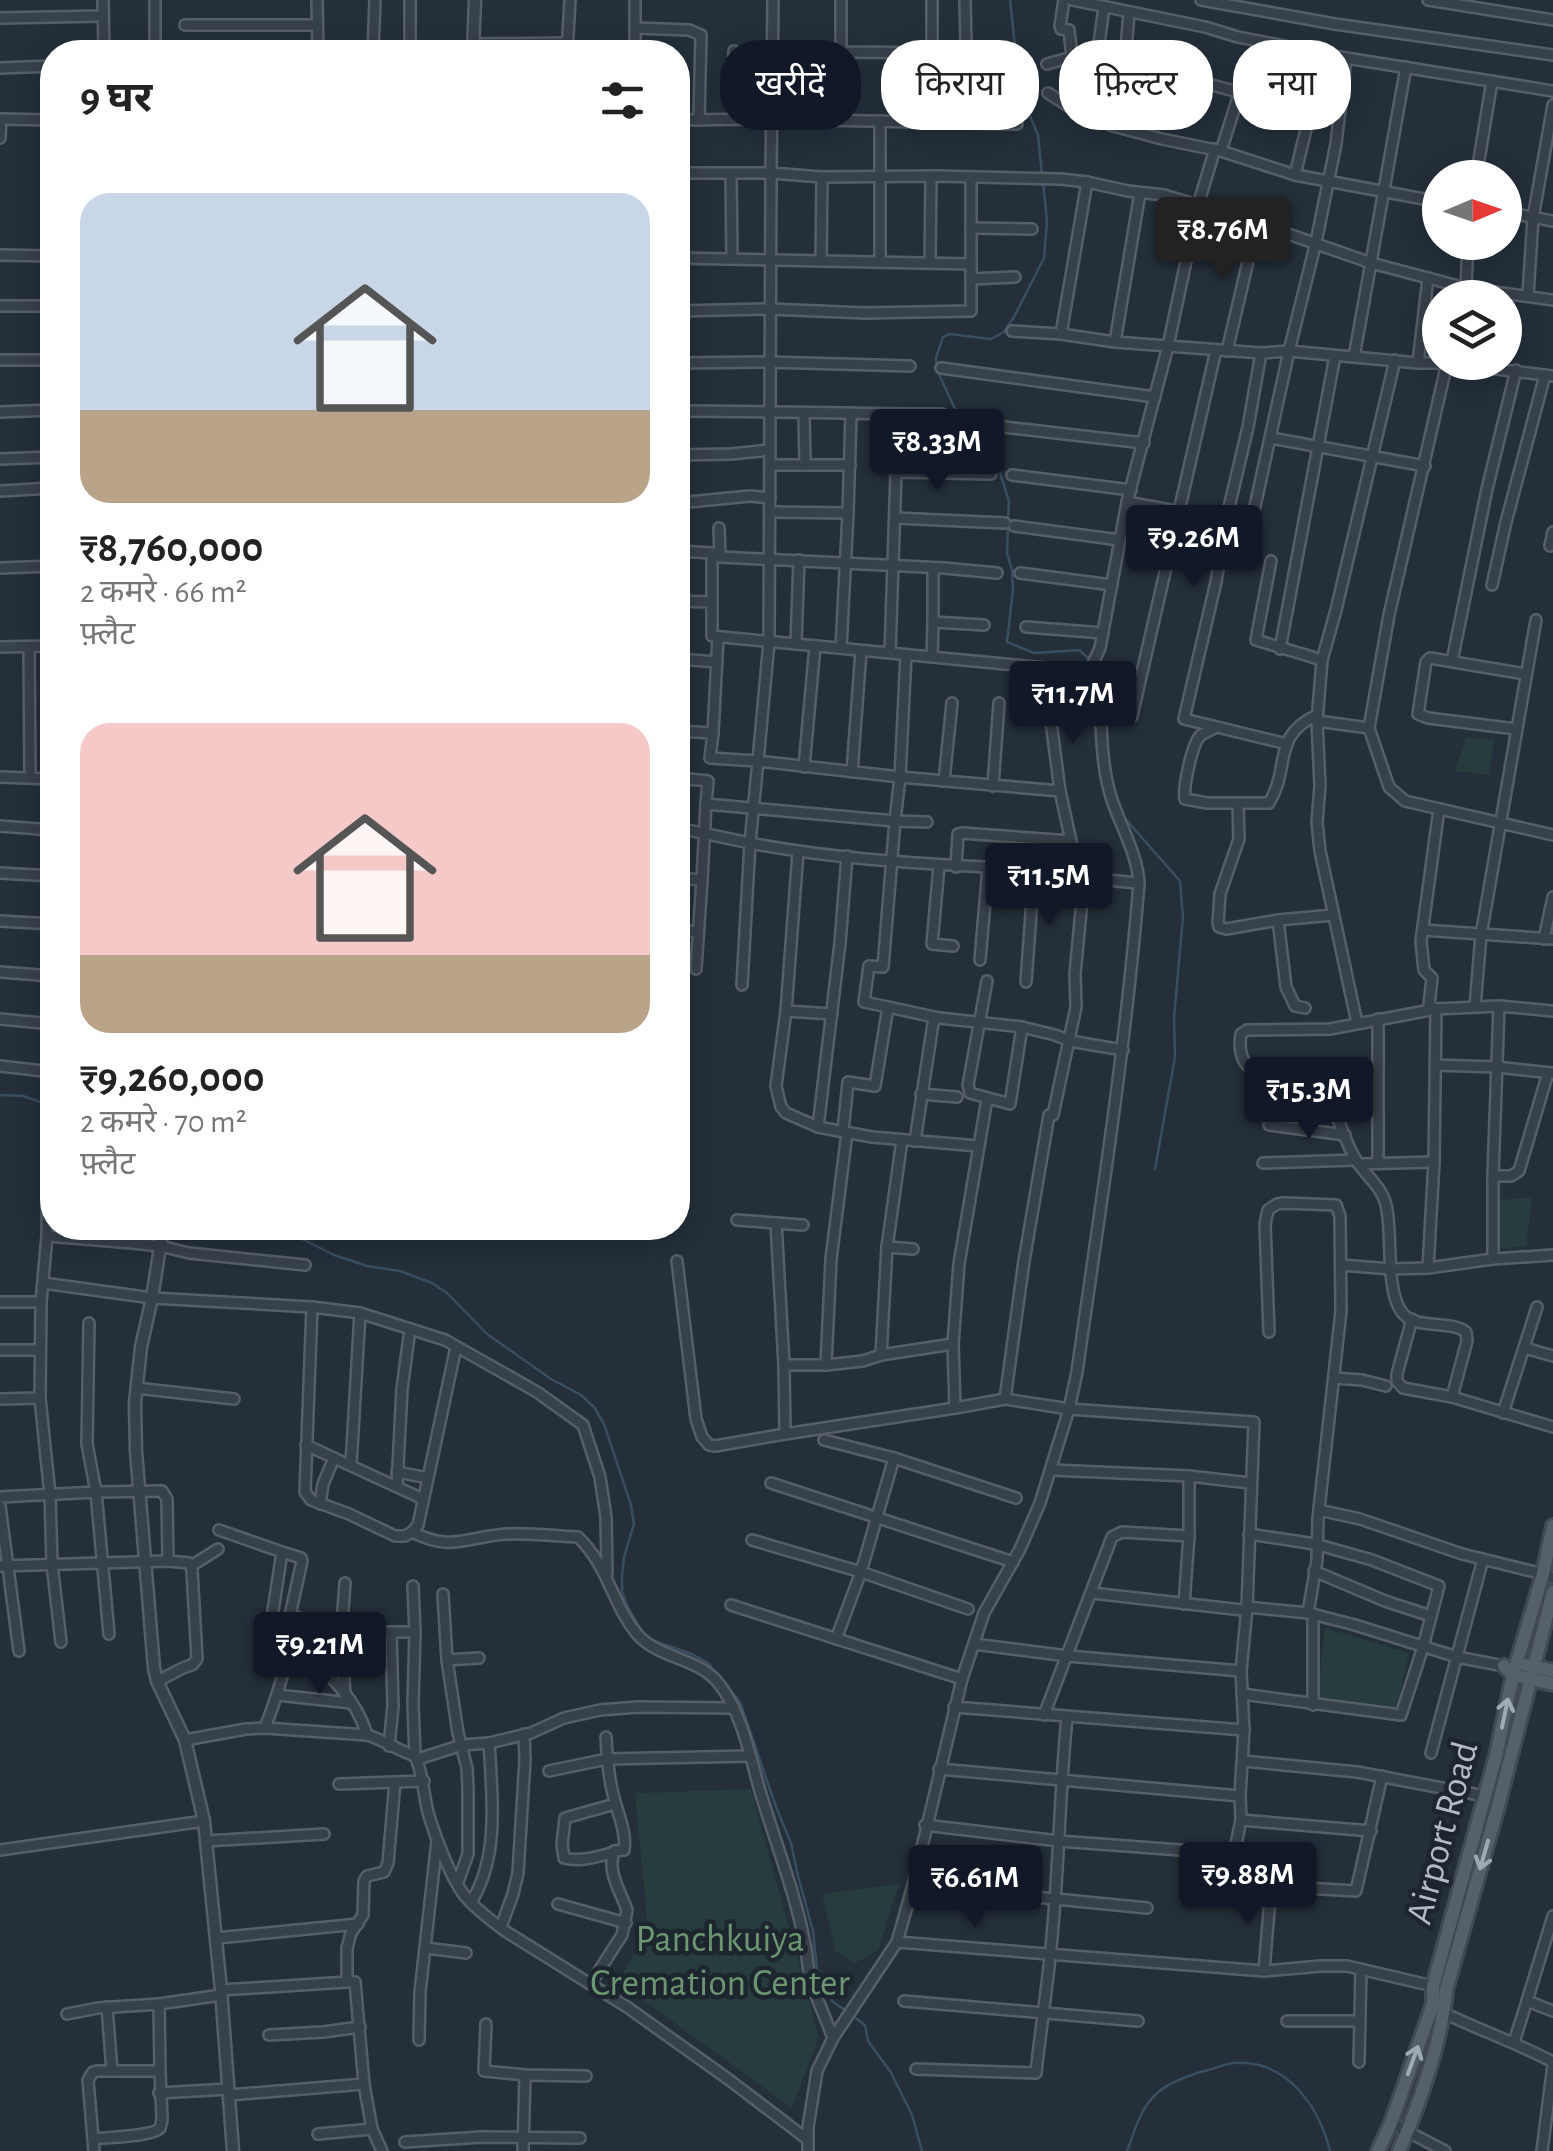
<!DOCTYPE html>
<html lang="hi">
<meta charset="utf-8">
<style>
:root{--surface:#fff;--page:#f2f2f2;--text:#222;--muted:#767676;--accent:#111827}
body{margin:0;font-family:"Alegreya Sans","Noto Sans Devanagari",sans-serif;background:var(--page);color:var(--text);height:100vh;display:flex;flex-direction:column;font-size:38px;white-space:nowrap}
*{box-sizing:border-box;margin:0}
p{font-size:32px;color:var(--muted)}
.icon{flex:none;width:55px;height:55px;fill:none;stroke:currentColor;stroke-width:2;stroke-linecap:round;stroke-linejoin:round}
.map{position:relative;flex:1;overflow:hidden}
.sheet{position:absolute;left:40px;top:40px;width:650px;height:1200px;display:flex;flex-direction:column;background:var(--surface);border-radius:40px;box-shadow:0 5px 25px #0003}
.sheet>*{flex:none}
.hud{position:absolute;left:720px;top:40px;width:682px;height:90px;display:flex;gap:20px}
.needle{width:65px;rotate:88deg}
.tools{position:absolute;left:1422px;top:160px;display:grid;gap:20px}
.tools a{display:grid;place-items:center;width:100px;height:100px;border-radius:50%;background:var(--surface);box-shadow:0 5px 25px #0003;font-size:50px}
.price{position:absolute;translate:-50% -85px;padding:0 22px;border-radius:10px;background:var(--accent);color:#fff;font-size:32px;line-height:65px;filter:drop-shadow(0 2px 5px #0008)}
.price::after{content:'';position:absolute;left:50%;top:60px;width:30px;height:22px;margin-left:-15px;background:inherit;clip-path:polygon(0 0,100% 0,50% 100%)}
.price.current{background:#222;color:#fff}
ul{padding:0;list-style:none}
li{display:grid;align-content:center;gap:20px;height:530px;padding:0 40px}
li span{display:grid;place-items:center;height:310px;border-radius:30px;color:#555}
li>.icon{margin-inline-start:auto}
span .icon{width:180px;height:180px;fill:#fffc;stroke-width:1}
li b{font-size:42px}
h2{display:flex;justify-content:space-between;align-items:center;height:120px;padding:0 40px;font-size:42px}
.tag{padding:0 35px;border-radius:40px;background:var(--surface);box-shadow:0 5px 25px #0003;font-size:35px;line-height:90px}
.tag.current{background:var(--accent);color:#fff}
.map>svg:first-child{display:block}
.green{fill:#273c3c}
.lines{fill:none;stroke-linecap:round;stroke-linejoin:round}
.stream{stroke:#3a4e62;stroke-width:2.5}
.minor-casing{stroke:#565f68;stroke-width:14}
.tertiary-casing{stroke:#565f68;stroke-width:15}
.primary-casing{stroke:#414a53;stroke-width:18}
.minor{stroke:#37414a;stroke-width:9}
.tertiary{stroke:#37414a;stroke-width:10}
.primary{stroke:#55606a;stroke-width:12}
.oneway{stroke:#a0aab4}
.labels{text-anchor:middle;dominant-baseline:central;stroke-width:9;stroke-linejoin:round;paint-order:stroke}
.street-label{font-size:38px;fill:#b3bcc6;stroke:#1d262f}
.park-label{font-size:38px;fill:#6b9671;stroke:#1d262f}
</style>
<div class="map">
<svg width="1553" height="2151" viewBox="0 0 1553 2151">
<rect width="100%" height="100%" fill="#242f3a"/>
<g class="green">
<path d="M1467,737L1494,740L1489,775L1455,771Z"/>
<path d="M1532,1198L1526,1246L1496,1249L1495,1200Z"/>
<path d="M1325,1628L1409,1653L1397,1707L1317,1698Z"/>
<path d="M751,1789L819,2037L792,2108L618,1982L648,1930L635,1793Z"/>
<path d="M899,1884L878,1950L855,1963L836,1952L822,1894Z"/>
</g>
<g class="lines">
<g class="stream">
<path d="M1010,0L1020,92L1038,135L1042,174"/>
<path d="M1008,519L1009,501L1000,473L954,407L937,370L936,358L943,337L949,334L991,339L1004,332L1014,317L1044,258L1047,221L1043,182"/>
<path d="M1008,527L1007,553L1012,570L1013,589L1007,642L1034,653L1079,650L1091,661"/>
<path d="M1098,666L1106,673L1107,748"/>
<path d="M1121,814L1180,881L1183,917L1174,1017L1175,1057L1155,1169"/>
<path d="M0,1095L23,1096L52,1106"/>
<path d="M280,1228L334,1255L367,1266L400,1271L432,1283L447,1293L487,1334L551,1379L581,1395L594,1407L604,1424L631,1505L634,1524L624,1557L622,1575V1592L628,1608L646,1638L692,1654L708,1663L740,1702L776,1807L791,1843L798,1876L813,1931L817,1969L832,2001L846,2011"/>
<path d="M853,2016L865,2025L868,2041L890,2071L912,2115L922,2151"/>
<path d="M1127,2151C1135,2131 1139,2111 1155,2095C1167,2083 1187,2076 1204,2071C1214,2069 1224,2064 1234,2063C1287,2059 1319,2107 1330,2151"/>
</g>
<defs>
<g id="minor">
<path d="M103,0L104,52"/>
<path d="M317,0L318,52"/>
<path d="M635,0V52"/>
<path d="M773,0L771,173L822,177L937,176L1061,179L1087,182L1128,191L1164,195L1257,223L1371,263L1466,288L1553,300"/>
<path d="M841,0V52L953,53L964,48L966,44L965,0"/>
<path d="M932,0V53"/>
<path d="M1072,0L1205,27L1238,37L1346,58L1553,91"/>
<path d="M1201,0L1335,24L1553,55"/>
<path d="M1428,0L1553,20"/>
<path d="M0,18L103,16"/>
<path d="M185,25H317"/>
<path d="M636,28L689,30L701,35L699,120"/>
<path d="M473,44L568,43"/>
<path d="M964,48L982,69H1005"/>
<path d="M155,52V0"/>
<path d="M373,52L375,0"/>
<path d="M410,52V0"/>
<path d="M567,52L570,0"/>
<path d="M1123,62L1304,109L1308,112V121L1295,175"/>
<path d="M1047,64L1072,57L1069,30L1061,29L1060,26L1064,0"/>
<path d="M1096,66L1104,7"/>
<path d="M0,68L52,66"/>
<path d="M1048,93L1081,114L1113,126L1162,139L1221,151L1295,175L1440,202"/>
<path d="M1122,99L1129,12"/>
<path d="M0,119L52,120"/>
<path d="M734,119V51"/>
<path d="M678,120L770,119L1017,124"/>
<path d="M838,120L841,52"/>
<path d="M880,121V262"/>
<path d="M0,138L1,119"/>
<path d="M1221,151L1240,91"/>
<path d="M678,173H771L769,642L758,761L900,777L906,655"/>
<path d="M731,175L732,259"/>
<path d="M1476,178L1492,81"/>
<path d="M1505,212L1553,221"/>
<path d="M971,228L1032,229"/>
<path d="M0,255L52,256"/>
<path d="M52,256V235"/>
<path d="M678,258L971,264"/>
<path d="M681,258L682,173"/>
<path d="M821,261L822,177"/>
<path d="M930,263L931,176"/>
<path d="M971,279L1015,277"/>
<path d="M1466,288L1468,242"/>
<path d="M1528,295L1533,218L1553,105"/>
<path d="M0,306H52"/>
<path d="M678,311L769,309L865,313L971,311V177"/>
<path d="M1012,331L1061,334L1115,342L1261,353"/>
<path d="M1061,334L1087,182"/>
<path d="M1115,342L1140,193"/>
<path d="M1227,351L1257,223"/>
<path d="M1354,357L1406,67"/>
<path d="M0,360H52"/>
<path d="M678,363L768,362L910,366"/>
<path d="M1418,363L1428,278"/>
<path d="M1447,363L1389,615L1369,728L1389,787L1405,801L1553,835"/>
<path d="M941,368L1155,397"/>
<path d="M678,411C766,411 854,414 942,414"/>
<path d="M0,412L52,410"/>
<path d="M804,413L805,465"/>
<path d="M969,423L1144,443"/>
<path d="M1271,438L1425,466"/>
<path d="M678,455L731,454L770,450"/>
<path d="M0,459L52,457"/>
<path d="M770,465H850"/>
<path d="M897,472L991,474"/>
<path d="M1012,475L1131,490"/>
<path d="M0,491L52,488"/>
<path d="M1127,502L1226,520"/>
<path d="M678,503L750,496L770,498"/>
<path d="M770,512L848,513"/>
<path d="M895,518L1005,523"/>
<path d="M1014,526L1120,540"/>
<path d="M719,528L720,557"/>
<path d="M1550,546L1553,532"/>
<path d="M678,551L712,553L720,557L944,568L997,573"/>
<path d="M712,553V602"/>
<path d="M1243,561L1289,351L1316,242L1336,144L1346,58"/>
<path d="M1271,561L1256,640L1322,660"/>
<path d="M0,568L52,566"/>
<path d="M1020,573L1112,585"/>
<path d="M1492,585L1506,522L1545,375"/>
<path d="M678,601L712,602V636L1089,672L1100,648L1127,502L1168,346L1198,205L1215,149"/>
<path d="M933,622V568"/>
<path d="M1026,627L1103,633"/>
<path d="M796,644L799,560"/>
<path d="M0,647L52,646"/>
<path d="M29,647L30,777"/>
<path d="M841,648L848,513L851,413"/>
<path d="M1280,649L1335,356"/>
<path d="M890,653L898,414"/>
<path d="M932,657L933,622L984,625"/>
<path d="M678,659L717,662"/>
<path d="M1452,661L1487,489L1516,370"/>
<path d="M1049,706L1060,791"/>
<path d="M1132,716L1216,350"/>
<path d="M1317,721L1369,728"/>
<path d="M1216,727C1215,728 1202,734 1201,735C1192,743 1183,787 1185,799L1207,803H1269C1291,767 1271,736 1317,715"/>
<path d="M1516,729L1428,718L1418,714L1426,662L1430,658L1525,674"/>
<path d="M678,731L713,733L710,758L758,761L750,843L678,828"/>
<path d="M713,733L718,637"/>
<path d="M1287,744L1184,719L1216,582L1226,520L1248,427L1261,353L1289,351L1418,363H1447L1553,376"/>
<path d="M804,767L815,646"/>
<path d="M852,772L861,651"/>
<path d="M0,777L52,779"/>
<path d="M678,778L708,781L706,804L895,821L883,967L869,966L864,1002L888,1007L875,1086L848,1082L843,1131"/>
<path d="M944,781L952,703"/>
<path d="M993,786L999,703"/>
<path d="M1238,804L1239,839L1220,894L1218,923L1219,927L1226,929L1278,920L1333,915"/>
<path d="M927,822L895,821L900,777L1060,791L1072,846V877"/>
<path d="M0,826L52,830"/>
<path d="M798,852L786,1011L776,1086L781,1107L786,1113L818,1127L872,1137L978,1146"/>
<path d="M939,866L932,944L953,946"/>
<path d="M956,867L958,834L962,833L1071,841"/>
<path d="M0,873L52,876"/>
<path d="M678,878L702,880L706,804"/>
<path d="M1278,920L1286,987L1295,1006L1305,1008"/>
<path d="M0,921L52,924"/>
<path d="M678,930L698,932"/>
<path d="M1423,930L1553,939"/>
<path d="M1544,939L1553,897"/>
<path d="M980,960L988,867"/>
<path d="M696,969L702,880"/>
<path d="M0,972L52,976"/>
<path d="M987,981L968,1085L970,1093L1010,1104L1022,1027"/>
<path d="M1026,982L1034,872"/>
<path d="M742,985L750,843C828,858 907,863 986,867C1037,870 1088,879 1139,883"/>
<path d="M888,1007L939,1018L1022,1027L1055,1035L1070,1041L1123,1050"/>
<path d="M1475,1007L1481,935L1536,620"/>
<path d="M786,1011L832,1014"/>
<path d="M0,1019L52,1024"/>
<path d="M1378,1019V1162"/>
<path d="M1357,1023L1320,851L1317,822L1320,786L1317,721L1322,660L1336,610L1395,360"/>
<path d="M1435,1065L1496,1067L1552,1073"/>
<path d="M0,1066L52,1072"/>
<path d="M1322,1079L1377,1072"/>
<path d="M921,1094L957,1097"/>
<path d="M987,1099L959,1264L953,1344L955,1408L1005,1399L1069,1409L1077,1372C1100,1209 1126,1047 1139,883C1137,853 1121,827 1112,800C1100,764 1102,725 1099,688L1094,677L1089,672"/>
<path d="M1053,1115L1076,1007L1075,974L1084,879"/>
<path d="M1269,1125L1345,1135"/>
<path d="M818,1127L840,943L847,856"/>
<path d="M847,1133L831,1259L826,1365L863,1361L881,1355"/>
<path d="M915,1141L934,1017"/>
<path d="M48,1160L47,1236L41,1302L40,1398L50,1495L52,1564L61,1642"/>
<path d="M1263,1163L1356,1160"/>
<path d="M1359,1164L1434,1162"/>
<path d="M1493,1176H1511L1519,1171L1548,1073"/>
<path d="M737,1220L776,1223"/>
<path d="M803,1225L776,1223L784,1365H826"/>
<path d="M47,1236L132,1243L160,1246L189,1253L305,1265"/>
<path d="M887,1247L902,1140"/>
<path d="M913,1249L887,1247L881,1355L953,1344"/>
<path d="M1493,1259V1176L1499,1006"/>
<path d="M677,1261L696,1419L702,1437L709,1445L715,1446L785,1434"/>
<path d="M1341,1265L1391,1269L1428,1268L1493,1259L1553,1255"/>
<path d="M1428,1268L1434,1162L1436,1009L1429,1005L1432,978L1424,970L1421,941L1439,809"/>
<path d="M43,1283L152,1298L312,1307L360,1313L445,1340L537,1392L583,1425L600,1477L606,1517L607,1573"/>
<path d="M0,1302H41"/>
<path d="M312,1307L305,1492L311,1500L349,1514L395,1536H405L412,1532L418,1525L456,1347"/>
<path d="M1412,1319L1397,1374V1381L1403,1388L1452,1397L1553,1427"/>
<path d="M89,1323L87,1444L96,1492L109,1634"/>
<path d="M1269,1332L1265,1224L1268,1210L1277,1204L1284,1203L1336,1205L1340,1216L1341,1311L1318,1518L1317,1560L1308,1613"/>
<path d="M1525,1348L1553,1356"/>
<path d="M0,1350H40"/>
<path d="M784,1365L785,1434L955,1408"/>
<path d="M1334,1378L1362,1380L1386,1386"/>
<path d="M136,1388L234,1399"/>
<path d="M1452,1397L1467,1341L1466,1332C1448,1319 1414,1331 1401,1311C1385,1288 1393,1232 1386,1205C1382,1187 1365,1175 1356,1160C1340,1133 1334,1101 1319,1074L1314,1072L1248,1066C1240,1059 1239,1044 1241,1034L1247,1030L1330,1029L1436,1009L1499,1006L1553,1011"/>
<path d="M0,1399L40,1398"/>
<path d="M1005,1399L1024,1261L1049,1115"/>
<path d="M1503,1413L1537,1307"/>
<path d="M824,1440L894,1458L1016,1498"/>
<path d="M306,1445L334,1458"/>
<path d="M351,1465L360,1313"/>
<path d="M1052,1470L1189,1476L1250,1483"/>
<path d="M397,1472L428,1478"/>
<path d="M771,1483L1013,1562"/>
<path d="M397,1485L402,1389L410,1329"/>
<path d="M0,1497L96,1492L162,1491L167,1499L168,1561"/>
<path d="M320,1504L323,1484L334,1458L423,1499"/>
<path d="M0,1506L19,1651"/>
<path d="M1319,1510L1360,1519L1462,1554L1543,1574L1553,1578"/>
<path d="M219,1530L282,1552L271,1624C275,1629 284,1635 286,1642C292,1656 271,1712 265,1728"/>
<path d="M412,1532C452,1552 466,1537 506,1534C530,1533 554,1536 578,1537C609,1567 612,1604 637,1634C660,1660 699,1657 720,1685C742,1714 750,1756 760,1791C775,1841 795,1892 805,1944C808,1956 807,1969 811,1981C817,2000 826,2019 833,2038"/>
<path d="M752,1540L861,1572L968,1609"/>
<path d="M282,1552L301,1558L302,1561L285,1638"/>
<path d="M0,1566L168,1561L189,1563L192,1570L197,1659L192,1665C179,1668 170,1676 157,1681"/>
<path d="M191,1566L218,1549"/>
<path d="M1314,1571L1385,1601L1431,1616"/>
<path d="M345,1583L341,1636L391,1632"/>
<path d="M413,1586L415,1632"/>
<path d="M1092,1593L1242,1610L1247,1607L1308,1613L1355,1625L1457,1657L1504,1666"/>
<path d="M443,1594L447,1660L458,1733L467,1768L468,1789V1854L458,1882"/>
<path d="M1184,1604L1189,1536V1476"/>
<path d="M731,1605L962,1679"/>
<path d="M1313,1614V1705"/>
<path d="M292,1615L341,1636L345,1695"/>
<path d="M836,1639L861,1572L894,1458"/>
<path d="M974,1644L1068,1656L1241,1671"/>
<path d="M288,1648C323,1663 356,1698 367,1735"/>
<path d="M447,1660L479,1658"/>
<path d="M1242,1694L1401,1715L1423,1647L1439,1586L1372,1560L1315,1544L1249,1534"/>
<path d="M277,1695L351,1703"/>
<path d="M954,1707L1244,1730"/>
<path d="M1044,1715L1112,1537L1122,1532L1189,1536"/>
<path d="M185,1740L246,1729L265,1728L367,1735C384,1740 397,1750 415,1756C424,1775 423,1796 429,1816C436,1839 450,1876 464,1895C475,1909 491,1920 505,1931L627,2007L728,2079L807,2139"/>
<path d="M389,1746L393,1706L391,1632H415L413,1704L415,1756"/>
<path d="M1431,1753L1483,1559"/>
<path d="M418,1759L462,1745L489,1743L531,1733L564,1718L600,1710L638,1707L734,1708"/>
<path d="M1243,1761L1357,1772L1485,1796"/>
<path d="M939,1769L1240,1796"/>
<path d="M549,1771L607,1759L750,1756"/>
<path d="M339,1784L424,1781"/>
<path d="M1241,1820L1371,1831"/>
<path d="M925,1825L1059,1841L1234,1854"/>
<path d="M206,1841L324,1834"/>
<path d="M0,1850L204,1821"/>
<path d="M612,1853C597,1857 580,1862 564,1858L562,1845L565,1818L615,1804"/>
<path d="M913,1885L1147,1908"/>
<path d="M471,1902C500,1857 492,1794 489,1743"/>
<path d="M558,1904L626,1923"/>
<path d="M1553,1916L1527,2001L1553,2011"/>
<path d="M501,1927L513,1894L518,1873L525,1760L524,1734"/>
<path d="M217,1938L358,1924"/>
<path d="M897,1942L1264,1971L1321,1966H1347L1433,1986"/>
<path d="M426,1948L466,1953"/>
<path d="M1264,1971L1271,1886"/>
<path d="M591,1983L622,1935L627,1910C620,1890 607,1873 614,1851L624,1850C627,1832 617,1812 613,1794C608,1775 607,1756 606,1737"/>
<path d="M221,1990L347,1982V1948L351,1933L363,1915L364,1881L367,1876L384,1872L388,1863L395,1782"/>
<path d="M904,2001L1138,2021"/>
<path d="M107,2007L112,2071"/>
<path d="M1442,2012C1479,2030 1517,2043 1553,2062"/>
<path d="M67,2014L98,2008L159,2004L221,1995"/>
<path d="M1287,2021H1359"/>
<path d="M486,2024L484,2071L525,2075L586,2076"/>
<path d="M269,2035L323,2032L360,2027"/>
<path d="M419,2040L420,1992L437,1841"/>
<path d="M1514,2042L1527,2001"/>
<path d="M1359,2062L1361,1969"/>
<path d="M916,2069L1036,2073C1040,2035 1046,1996 1050,1957C1059,1878 1059,1797 1067,1717"/>
<path d="M159,2093L228,2089"/>
<path d="M229,2095L364,2084L355,1982H347"/>
<path d="M1391,2123L1445,2151"/>
<path d="M372,2129L382,2151"/>
<path d="M318,2134L372,2129L364,2084"/>
<path d="M93,2139C106,2137 152,2137 160,2128C161,2126 161,2123 162,2120L160,2071"/>
<path d="M405,2142L481,2137L580,2138"/>
<path d="M94,2151L88,2080L93,2072L97,2071H160L159,2004"/>
<path d="M523,2151L525,2075"/>
<path d="M808,2151V2127L817,2071L833,2038L897,1942L913,1885L962,1679L984,1613L1020,1549L1040,1503L1069,1409L1254,1422L1247,1607L1241,1671L1244,1730L1240,1796L1241,1820L1234,1854V1878L1271,1886L1356,1891L1382,1776"/>
<path d="M1542,2151L1553,2065"/>
</g>
<g id="tertiary">
<path d="M473,52L475,0"/>
<path d="M163,1228L152,1298L141,1347L135,1403L136,1451L154,1668L157,1681L185,1740L204,1821L221,1990L233,2151"/>
</g>
<g id="primary">
<path d="M1526,1665L1553,1671"/>
<path d="M1504,1666L1513,1675L1553,1684"/>
<path d="M1378,2151L1391,2123L1433,2004V1986L1496,1756L1513,1675L1543,1574L1553,1526"/>
<path d="M1399,2151C1419,2105 1442,2040 1446,1990L1498,1806L1553,1592"/>
</g>
</defs>
<use href="#minor" class="minor-casing"/>
<use href="#tertiary" class="tertiary-casing"/>
<use href="#primary" class="primary-casing"/>
<use href="#minor" class="minor"/>
<use href="#tertiary" class="tertiary"/>
<use href="#primary" class="primary"/>
</g>
<defs><path id="oneway-shaft" d="M-6 0H5M1.5-3L5.5 0L1.5 3" fill="none" stroke-width="1.6" stroke-linecap="round" stroke-linejoin="round" transform="scale(2.5)"/></defs>
<g class="oneway">
<use href="#oneway-shaft" transform="translate(1505 1713) rotate(-78)"/>
<use href="#oneway-shaft" transform="translate(1484 1855) rotate(106)"/>
<use href="#oneway-shaft" transform="translate(1413 2060) rotate(-70)"/>
</g>
<g class="labels">
<g class="street-label">
<text transform="translate(1443 1833) rotate(-75)">Airport Road</text>
</g>
<g class="park-label">
<text x="720" y="1940">Panchkuiya<tspan x="720" dy="44">Cremation Center</tspan></text>
</g>
</g>
</svg>
<div class="tools">
<a><svg class="needle" viewBox="-14 -14 28 28"><path d="M0-13l5 13h-10z" fill="#e53935"/><path d="M0 13l5-13h-10z" fill="#767676"/></svg></a>
<a><svg class="icon" aria-label="layers" viewBox="0 0 24 24"><path d="M12 4l9 5-9 5-9-5zM3 14l9 5 9-5"/></svg></a>
</div>
<b class="price current" style="left:1223px;top:282px">₹8.76M</b>
<b class="price" style="left:937px;top:494px">₹8.33M</b>
<b class="price" style="left:1194px;top:590px">₹9.26M</b>
<b class="price" style="left:1073px;top:746px">₹11.7M</b>
<b class="price" style="left:1049px;top:928px">₹11.5M</b>
<b class="price" style="left:1309px;top:1142px">₹15.3M</b>
<b class="price" style="left:320px;top:1697px">₹9.21M</b>
<b class="price" style="left:1248px;top:1927px">₹9.88M</b>
<b class="price" style="left:975px;top:1930px">₹6.61M</b>
<div class="hud">
<a class="tag current">खरीदें</a>
<a class="tag">किराया</a>
<a class="tag">फ़िल्टर</a>
<a class="tag">नया</a>
</div>
<section class="sheet">
<h2>9 घर<svg class="icon" aria-label="filters" viewBox="0 0 24 24"><path d="M4 7h16M4 17h16"/><circle cx="9" cy="7" r="2"/><circle cx="15" cy="17" r="2"/></svg></h2>
<ul>
<li><span style="background:linear-gradient(#c9d6e8 70%,#b9a48a 0)"><svg class="icon" aria-label="home" viewBox="0 0 24 24"><path d="M3 11l9-7 9 7M6 9v11h12V9"/></svg></span><div><b>₹8,760,000</b><p>2 कमरे · 66 m²</p><p>फ़्लैट</p></div></li>
<li><span style="background:linear-gradient(#f6c9c9 75%,#b9a48a 0)"><svg class="icon" aria-label="home" viewBox="0 0 24 24"><path d="M3 11l9-7 9 7M6 9v11h12V9"/></svg></span><div><b>₹9,260,000</b><p>2 कमरे · 70 m²</p><p>फ़्लैट</p></div></li>
</ul>
</section>
</div>
